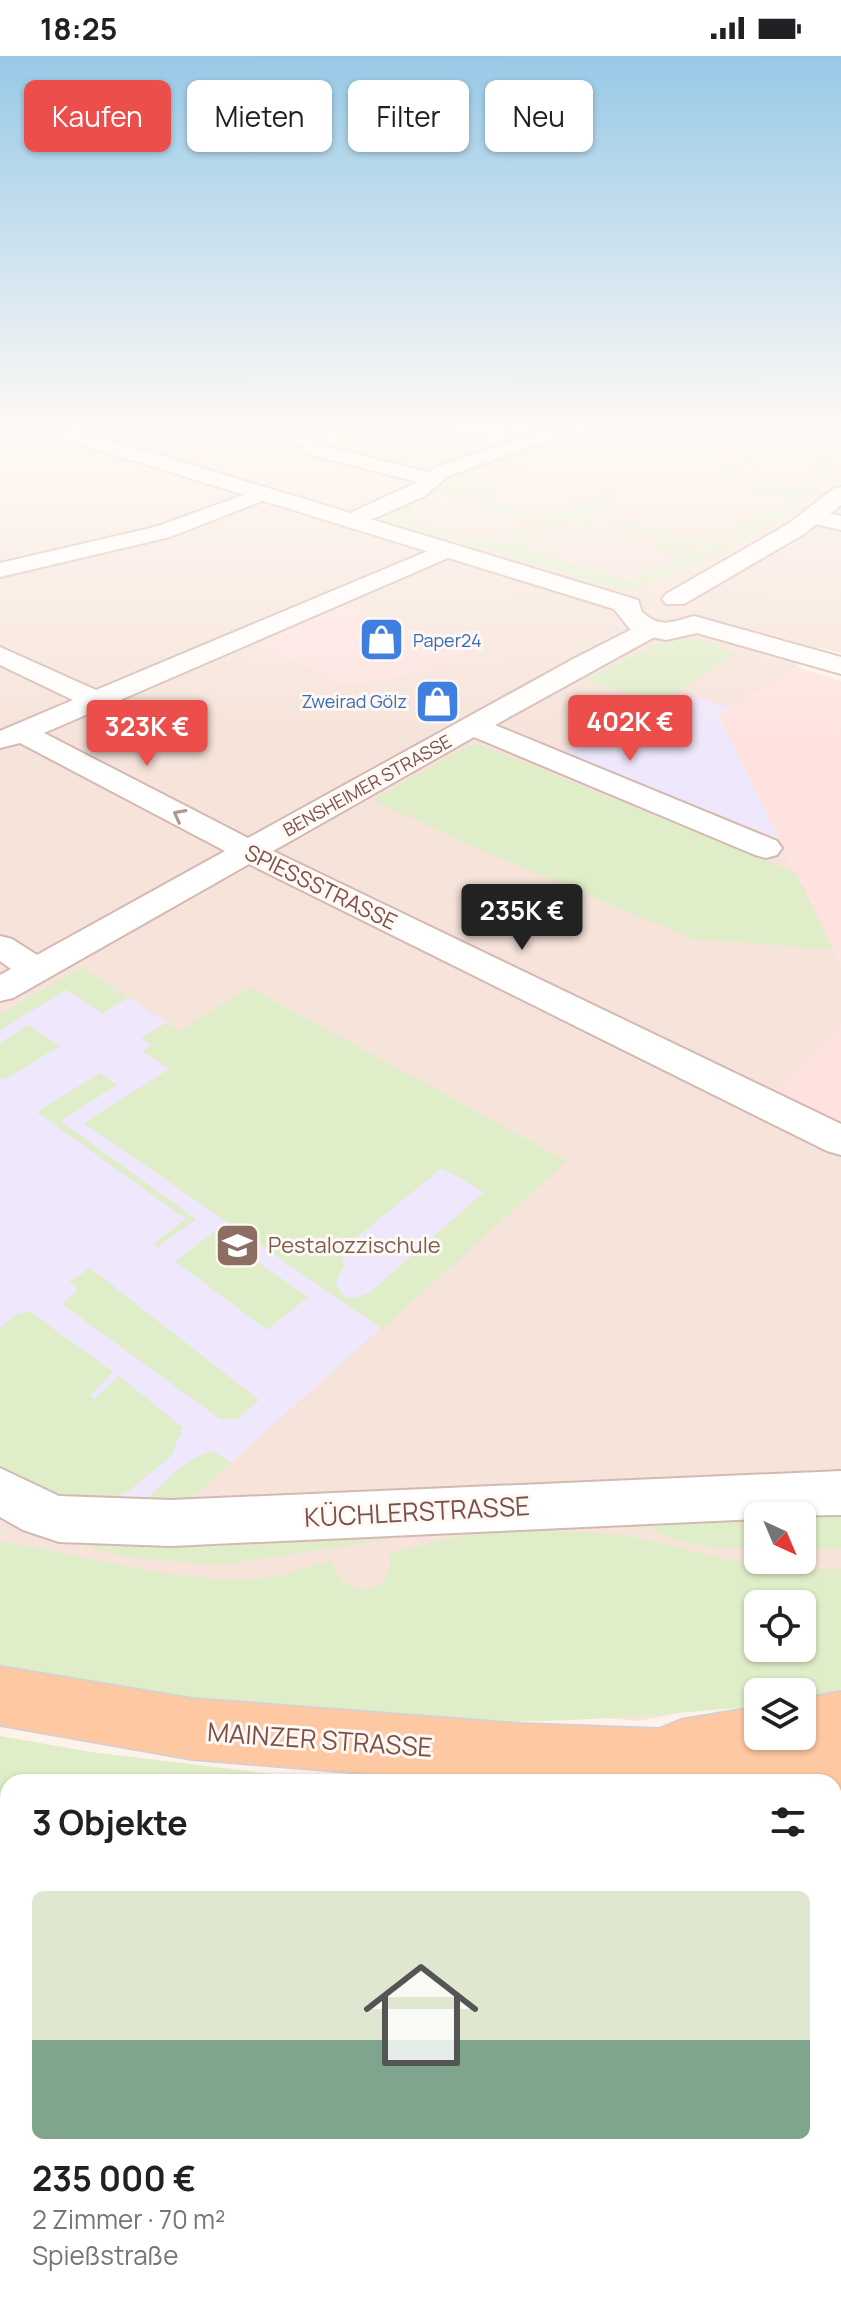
<!DOCTYPE html>
<html lang="de">
<meta charset="utf-8">
<style>
:root{--surface:#fff;--page:#f2f2f2;--text:#202124;--muted:#757577;--line:#e0e0e0;--accent:#ec4e4c}
body{margin:0;font-family:Manrope,sans-serif;background:var(--page);color:var(--text);height:100vh;display:flex;flex-direction:column;font-size:30px;white-space:nowrap}
*{box-sizing:border-box;margin:0}
p{font-size:26px;color:var(--muted)}
.icon{flex:none;width:44px;height:44px;fill:none;stroke:currentColor;stroke-width:2;stroke-linecap:round;stroke-linejoin:round}
.map{position:relative;flex:1;overflow:hidden}
.panel{position:absolute;left:0px;top:1718px;width:842px;height:538px;display:flex;flex-direction:column;background:var(--surface);border-radius:24px 24px 0 0;box-shadow:0 2px 6px #0004}
.panel>*{flex:none}
.hud{position:absolute;left:24px;top:24px;width:794px;height:72px;display:flex;gap:16px}
.needle{width:52px;rotate:136deg}
.fabs{position:absolute;left:744px;top:1446px;display:grid;gap:16px}
.fabs a{display:grid;place-items:center;width:72px;height:72px;border-radius:12px;background:var(--surface);box-shadow:0 2px 6px #0004;font-size:40px}
.price{position:absolute;translate:-50% -68px;padding:0 18px;border-radius:8px;background:var(--accent);color:#fff;font-size:26px;line-height:52px;filter:drop-shadow(0 2px 4px #0008)}
.price::after{content:'';position:absolute;left:50%;top:48px;width:24px;height:18px;margin-left:-12px;background:inherit;clip-path:polygon(0 0,100% 0,50% 100%)}
.price.on{background:#222;color:#fff}
ul{padding:0;list-style:none}
li{display:grid;align-content:center;gap:16px;height:424px;padding:0 32px}
li+li{border-top:2px solid var(--line)}
li span{display:grid;place-items:center;height:248px;border-radius:12px;color:#555}
li>.icon{margin-inline-start:auto}
span .icon{width:144px;height:144px;fill:#fffc;stroke-width:1}
li b{font-size:34px}
h2{display:flex;justify-content:space-between;align-items:center;height:96px;padding:0 32px;font-size:34px}
.pill{padding:0 28px;border-radius:12px;background:var(--surface);box-shadow:0 2px 6px #0004;font-size:28px;line-height:72px}
.pill.on{background:var(--accent);color:#fff}
.status{display:flex;justify-content:space-between;align-items:center;height:56px;padding:0 40px;background:var(--surface);direction:ltr}
.status svg{height:22px;fill:currentColor}
.map>svg:first-child{display:block}
.residential{fill:#f6e3d9;fill-rule:evenodd}
.commercial{fill:#fee2df}
.education{fill:#efe7fb}
.green{fill:#dfedc8;fill-rule:evenodd}
.lines{fill:none;stroke-linecap:round;stroke-linejoin:round}
.minor-casing{stroke:#d4b9b2;stroke-width:4}
.secondary-casing{stroke:#d9bbb1;stroke-width:4}
.primary-casing{stroke:#dacfcd;stroke-width:4}
.minor{fill:#fff;fill-rule:evenodd}
.secondary{fill:#fff;fill-rule:evenodd}
.primary{fill:#fec8a2;fill-rule:evenodd}
.oneway{stroke:#b09793}
.labels{text-anchor:middle;dominant-baseline:central;stroke-width:6;stroke-linejoin:round;paint-order:stroke}
.far-shop-label{font-size:18px;fill:#366cbe;stroke:#fff8f3;text-anchor:start}
.far-street-label{font-size:18px;fill:#7b524b;stroke:#fff8f3}
.street-label{font-size:22px;fill:#7b524b;stroke:#fff8f3}
.education-label{font-size:22px;fill:#785e54;stroke:#fff8f3;text-anchor:start}
.near-street-label{font-size:26px;fill:#7b524b;stroke:#fff8f3}
</style>
<div class="status"><b>18:25</b><svg viewBox="0 0 49 12"><path d="M0 12V9h3v3zM5 12V6h3v6zM10 12V3h3v9zM15 12V0h3v12zM26 1h20v11H26zM47 4h2v5h-2z"/></svg></div>
<div class="map">
<svg width="841" height="2255" viewBox="0 0 841 2255">
<rect width="100%" height="100%" fill="#fef3eb"/>
<path class="residential" d="M0,374H454L519,395L580,374H841V597L818,591L796,611L719,660L841,910V1627L758,1636V1642L638,1665L60,1614L0,1599ZM758,1460H802V1504H758ZM758,1548H802V1592H758Z"/>
<g class="commercial">
<path d="M342,547L466,595L423,616L349,630L250,586Z"/>
<path d="M796,611L841,625V910L719,660Z"/>
<path d="M841,967V1070L773,1037Z"/>
<path d="M0,1758L8,1759V2102L0,2097Z"/>
<path d="M841,1850V2255H226L217,2248H834V1851Z"/>
</g>
<g class="education">
<path d="M692,640L731,652L719,660L778,782L565,697L578,689L572,686L609,663L629,670L637,666L646,669Z"/>
<path d="M81,911L180,975L249,931L567,1105L186,1447L107,1446L0,1411V958Z"/>
</g>
<g class="green">
<path d="M319,375L364,391L362,392L389,402L375,406L328,393L321,384L308,379Z"/>
<path d="M841,395L840,411C807,450 766,475 720,497L617,468L622,465L701,485L706,482L712,484L709,487L723,491L740,481L727,476L762,456H781L795,447L791,445L794,442L707,423L708,421L721,422L729,413L719,411L721,409L731,410L740,401L731,398L764,404L760,409L741,407L722,426L753,433L758,427L800,434L803,430L812,431L821,422L815,420L818,417L808,416L813,409L821,410L815,407L820,401L832,402L831,399L837,400Z"/>
<path d="M492,402L529,409L518,413L496,408L459,422L500,433C476,442 454,446 430,435L441,422Z"/>
<path d="M606,435L615,439L614,443L583,459L599,466L584,471L587,466L571,462L519,486L531,489L524,494L633,526L643,518L682,502L653,492L662,486L615,473L603,475L611,469L716,499L632,535H624L379,462L422,441L437,447H420L399,458L412,459L408,464L478,486L490,484L505,489L518,482L510,479L515,476L525,479L542,470L466,447L478,443L526,457L520,460L547,466L561,460L550,455L565,457L581,450L573,447L587,448L603,442L595,438Z"/>
<path d="M681,583L700,584L736,597L664,644L646,643L586,624C613,609 650,588 681,583Z"/>
<path d="M478,688L796,817L833,893L693,883L474,791L373,744L466,691Z"/>
<path d="M81,911L128,942L102,957L66,934L0,974V958Z"/>
<path d="M249,931L567,1105L382,1273L84,1067L169,1013L143,995L152,989L141,982L166,967L180,975ZM442,1112L484,1136L369,1237L354,1242L344,1240L335,1227L344,1210L340,1195Z"/>
<path d="M28,969L60,990L5,1023L0,1021V987Z"/>
<path d="M100,1017L117,1029L60,1065L196,1163L158,1191L153,1188L186,1163L37,1056Z"/>
<path d="M214,1176L308,1241L267,1274L175,1205Z"/>
<path d="M90,1212L259,1344L237,1363H220L62,1248L78,1234L69,1226Z"/>
<path d="M29,1255L113,1316L90,1340L95,1343L119,1320L183,1372L171,1400L130,1434L107,1446L50,1440L0,1411V1272L16,1259Z"/>
<path d="M213,1395L231,1407L186,1447L141,1449C163,1428 183,1403 213,1395Z"/>
<path d="M841,1450V1493H802V1460H758V1492C721,1492 674,1492 645,1467Z"/>
<path d="M442,1470L408,1480L221,1509L134,1502L73,1487Z"/>
<path d="M526,1473L625,1479L770,1514L841,1513V1640L802,1645V1636H758V1650C641,1661 523,1670 405,1664C269,1657 135,1636 0,1616V1485L161,1517L227,1524L277,1521L331,1504C345,1549 394,1542 390,1497L465,1479ZM758,1548H802V1592H758Z"/>
<path d="M0,1680L91,1696L337,1726H8V1759L0,1758Z"/>
</g>
<g class="lines">
<defs>
<g id="minor">
<path d="M0,374H25L23,378L0,385Z"/>
<path d="M541,374H570L568,378L448,420L425,440L352,472L344,470L341,465L344,460L417,426L313,399L293,385L303,379L327,391L428,416L434,412Z"/>
<path d="M263,432L274,438L270,442L170,481L0,521V507L155,471Z"/>
<path d="M814,454L841,460V474L806,466L803,461Z"/>
<path d="M447,487L455,489L458,494L455,499L44,677L248,782L575,602L642,568H660L664,573L660,578L495,669L777,785L782,792L777,799L766,802L755,799L474,681L273,795L841,1068V1099L827,1095L249,808L13,942L0,945V919L11,913L0,905V880L12,883L37,899L225,795L20,687L0,692V675L73,644L0,609V591L96,634Z"/>
<path d="M0,1412L59,1440L171,1444L841,1415V1459L758,1460V1463L171,1490L59,1486L23,1474L0,1461Z"/>
<path d="M0,2109L8,2112V2186L0,2183Z"/>
<path d="M113,2248H195L198,2255H116Z"/>
</g>
<g id="secondary">
<path d="M44,374H76L638,544L642,556C661,573 672,566 694,560L841,601V618L697,577L666,584L647,580L630,573L614,553L47,378Z"/>
<path d="M841,431V449L804,478L684,548H666L662,543L666,538L788,468L833,433Z"/>
</g>
<path id="primary" d="M0,1611L192,1643L521,1668L659,1673L681,1664L758,1651V1680H802V1643L841,1636V1756H834V1726H472L192,1703L0,1669Z"/>
</defs>
<use href="#minor" class="minor-casing"/>
<use href="#secondary" class="secondary-casing"/>
<use href="#primary" class="primary-casing"/>
<use href="#minor" class="minor"/>
<use href="#secondary" class="secondary"/>
<use href="#primary" class="primary"/>
</g>
<defs><path id="oneway-chevron" d="M-2-3.5L2.5 0L-2 3.5" fill="none" stroke-width="1.6" stroke-linecap="round" stroke-linejoin="round" transform="scale(2)"/></defs>
<use class="oneway" href="#oneway-chevron" transform="translate(179 759) rotate(-152)"/>
<linearGradient id="sky" x2="0" y2="1"><stop stop-color="#97c9e7"/><stop offset="0.54" stop-color="#fffaf6"/><stop offset="1" stop-color="#fffaf6" stop-opacity="0"/></linearGradient>
<rect width="841" height="690" fill="url(#sky)"/>
<defs>
<symbol id="shop-square" viewBox="-11 -11 22 22"><rect x="-9" y="-9" width="18" height="18" rx="4" fill="#3f7fe0" stroke="#fff8f3"/><path d="M-5-2.5h2.3a2.7 3.5 0 0 1 5.4 0H5L5.5 6h-11ZM-1.5-2.5h3a1.5 2.3 0 0 0-3 0Z" fill="#fff"/></symbol>
<symbol id="school-square" viewBox="-11 -11 22 22"><rect x="-9" y="-9" width="18" height="18" rx="4" fill="#8d6e63" stroke="#fff8f3"/><path d="M0-5L7-2L0 1L-7-2ZM-4 1L0 2.5L4 1V4Q0 6-4 4Z" fill="#fff"/></symbol>
</defs>
<g fill-rule="evenodd">
<use href="#shop-square" x="356" y="558" width="51" height="51"/>
<use href="#shop-square" x="412" y="620" width="51" height="51"/>
<use href="#school-square" x="212" y="1164" width="51" height="51"/>
</g>
<g class="labels">
<g class="far-shop-label">
<text x="413" y="584">Paper24</text>
<text x="407" y="645" text-anchor="end">Zweirad Gölz</text>
</g>
<g class="far-street-label">
<text transform="translate(367 729) rotate(-29)">BENSHEIMER STRASSE</text>
</g>
<g class="street-label">
<text transform="translate(321 831) rotate(26)">SPIESSSTRASSE</text>
</g>
<g class="education-label">
<text x="268" y="1189">Pestalozzischule</text>
</g>
<g class="near-street-label">
<text transform="translate(417 1455) rotate(-3)">KÜCHLERSTRASSE</text>
<text transform="translate(320 1683) rotate(4)">MAINZER STRASSE</text>
</g>
</g>
</svg>
<div class="fabs">
<a><svg class="needle" viewBox="-14 -14 28 28"><path d="M0-13l5 13h-10z" fill="#e53935"/><path d="M0 13l5-13h-10z" fill="#757577"/></svg></a>
<a><svg class="icon" aria-label="locate" viewBox="0 0 24 24"><circle cx="12" cy="12" r="6"/><path d="M12 2v4M12 18v4M2 12h4M18 12h4"/></svg></a>
<a><svg class="icon" aria-label="layers" viewBox="0 0 24 24"><path d="M12 4l9 5-9 5-9-5zM3 14l9 5 9-5"/></svg></a>
</div>
<b class="price" style="left:630px;top:707px">402K €</b>
<b class="price" style="left:147px;top:712px">323K €</b>
<b class="price on" style="left:522px;top:896px">235K €</b>
<div class="hud">
<a class="pill on">Kaufen</a>
<a class="pill">Mieten</a>
<a class="pill">Filter</a>
<a class="pill">Neu</a>
</div>
<section class="panel">
<h2>3 Objekte<svg class="icon" aria-label="filters" viewBox="0 0 24 24"><path d="M4 7h16M4 17h16"/><circle cx="9" cy="7" r="2"/><circle cx="15" cy="17" r="2"/></svg></h2>
<ul>
<li><span style="background:linear-gradient(#dfe7d0 60%,#7fa58c 0)"><svg class="icon" aria-label="home" viewBox="0 0 24 24"><path d="M3 11l9-7 9 7M6 9v11h12V9"/></svg></span><div><b>235 000 €</b><p>2 Zimmer · 70 m²</p><p>Spießstraße</p></div></li>
</ul>
</section>
</div>
